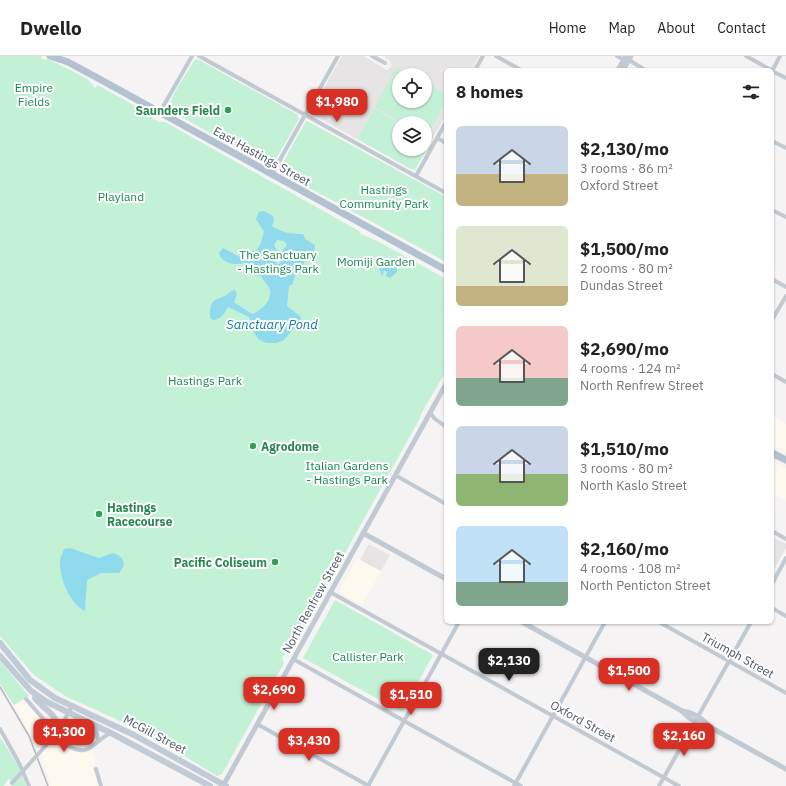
<!DOCTYPE html>
<meta charset="utf-8">
<style>
:root{--surface:#fff;--page:#f6f6f6;--text:#222;--muted:#767676;--line:#e0e0e0;--accent:#d93025}
body{margin:0;font-family:"IBM Plex Sans",sans-serif;background:var(--page);color:var(--text);height:100vh;display:flex;flex-direction:column;font-size:15px;white-space:nowrap}
*{box-sizing:border-box;margin:0}
p{font-size:13px;color:var(--muted)}
.icon{flex:none;width:22px;height:22px;fill:none;stroke:currentColor;stroke-width:2;stroke-linecap:round;stroke-linejoin:round}
.map{position:relative;flex:1;overflow:hidden}
.sheet{position:absolute;left:444px;top:12px;width:330px;height:556px;display:flex;flex-direction:column;background:var(--surface);border-radius:6px;box-shadow:0 1px 3px #0004}
.sheet>*{flex:none}
.fabs{position:absolute;left:392px;top:12px;display:grid;gap:8px}
.fabs a{display:grid;place-items:center;width:40px;height:40px;border-radius:50%;background:var(--surface);box-shadow:0 1px 3px #0004;font-size:20px}
.price{position:absolute;translate:-50% -34px;padding:0 9px;border-radius:8px;background:var(--accent);color:#fff;font-size:13px;line-height:26px;filter:drop-shadow(0 1px 2px #0008)}
.price::after{content:'';position:absolute;left:50%;top:24px;width:12px;height:9px;margin-left:-6px;background:inherit;clip-path:polygon(0 0,100% 0,50% 100%)}
.price.current{background:#222;color:#fff}
ul{padding:0;list-style:none}
li{display:flex;align-items:center;gap:12px;height:100px;padding:0 12px}
li span{display:grid;place-items:center;flex:none;width:112px;height:80px;border-radius:6px;color:#555}
li>.icon{margin-inline-start:auto}
span .icon{width:48px;height:48px;fill:#fffc;stroke-width:1}
li b{font-size:17px}
h2{display:flex;justify-content:space-between;align-items:center;height:48px;padding:0 12px;font-size:17px}
header{display:flex;align-items:center;gap:24px;box-sizing:border-box;height:56px;padding:0 20px;background:var(--surface);border-bottom:1px solid var(--line)}
header strong{font-size:19px}
nav{display:flex;gap:22px;margin-inline-start:auto;font-size:14px}
.map>svg:first-child{display:block}
.commercial{fill:#fdf9ef}
.education{fill:#e6e4e5;fill-rule:evenodd}
.green{fill:#c3f1d5}
.water{fill:#90daee;fill-rule:evenodd}
.lines{fill:none;stroke-linecap:round;stroke-linejoin:round}
.minor{stroke:#c1cad2;stroke-width:4}
.tertiary{stroke:#c1cad2;stroke-width:5}
.secondary{stroke:#c1cbd6;stroke-width:6}
.primary{stroke:#b3c2d1;stroke-width:7}
.rail{stroke:#b5b8bd;stroke-width:1.5}
.minor-bridge{stroke:#c1cad2;stroke-width:4}
.leisure-dot{fill:#2e9e5b;stroke:#fff;stroke-width:1.5}
.labels{text-anchor:middle;dominant-baseline:central;stroke-width:4;stroke-linejoin:round;paint-order:stroke}
.park-label{font-size:12px;fill:#17864f;stroke:#fff}
.leisure-label{font-size:12px;font-weight:bold;fill:#27864d;stroke:#fff;text-anchor:end}
.street-label{font-size:12px;fill:#4a5661;stroke:#fff}
.water-label{font-size:13px;font-style:italic;fill:#0c7c9b;stroke:#fff}
</style>
<header>
<strong>Dwello</strong>
<nav><a>Home</a><a>Map</a><a>About</a><a>Contact</a></nav>
</header>
<div class="map">
<svg width="786" height="730" viewBox="0 0 786 730">
<rect width="100%" height="100%" fill="#f5f3f3"/>
<g class="commercial">
<path d="M772,360L786,368V397L772,389Z"/>
<path d="M772,404L786,412V445L772,437Z"/>
<path d="M357,502L381,515L362,550L341,538L339,535Z"/>
<path d="M25,644L65,692L78,697L92,696L96,708L92,709L99,730H51L41,702L25,668L14,649Z"/>
</g>
<g class="education">
<path d="M342,0H364L386,14L389,13L392,9L390,5L385,2V0H479L471,14H446V59L431,85L425,81V67H400L374,52L357,83L312,58V54ZM399,19H425V45H399Z"/>
<path d="M772,481L786,488V492L772,517Z"/>
<path d="M369,488L390,499L381,515L360,504Z"/>
</g>
<g class="green">
<path d="M0,0H42L41,2L45,4L47,3C61,9 74,16 87,23C92,26 92,30 96,32L97,29L152,59L153,63L160,66H165L359,175L361,178L379,186L446,223V315L422,356L420,362L291,594L287,595L282,602L284,607L222,718L217,720L181,698L112,661L67,641L34,619L0,580Z"/>
<path d="M197,3L298,59L299,63L272,110L268,109L169,54C168,44 188,15 194,5Z"/>
<path d="M397,11L412,19H399V45H425V26L446,38V46L427,80L425,79V67H403L375,51Z"/>
<path d="M374,52L400,67L399,93H425V81L431,85L415,114L411,113L357,83Z"/>
<path d="M307,65L446,141V206L280,116V112L305,67Z"/>
<path d="M335,544L433,599L402,656L303,602Z"/>
<path d="M0,605L29,640L14,649L0,628Z"/>
<path d="M77,672H83L96,677L92,688L77,690L63,682Z"/>
<path d="M0,681L17,708L26,730H13L9,722L4,730H0Z"/>
</g>
<g class="water">
<path d="M264,155L273,160L274,164L272,170C282,177 291,178 303,178L305,183L315,189L313,203H305C304,213 293,218 293,228L289,230L287,250L301,261V264C295,270 291,276 285,283C283,285 277,287 274,287C254,288 255,276 249,261L228,251C225,257 220,264 213,264L210,262C209,237 220,247 231,235L235,234L237,238L234,246L252,258C262,254 272,245 270,234C268,228 263,225 261,220C252,220 247,215 244,207C235,210 221,207 219,197L223,192L242,202L248,200L250,195H256L260,189L264,176L256,163L259,156ZM277,184L284,185L287,189L282,195L284,202L279,208L276,207L269,200L270,195L274,194L278,196L274,189Z"/>
<path d="M384,206L393,209L397,213V216L390,222L386,220L387,217L386,215H384L382,220L379,212Z"/>
<path d="M70,492L99,502L113,497C125,501 127,508 119,517H101L87,524L85,555C70,548 59,522 60,505C60,501 63,497 64,493Z"/>
</g>
<g class="lines">
<g class="minor">
<path d="M199,0L446,137"/>
<path d="M372,0L385,7"/>
<path d="M496,0L521,14"/>
<path d="M617,0L624,4"/>
<path d="M746,0L771,14"/>
<path d="M629,4L645,14"/>
<path d="M475,14L483,0"/>
<path d="M772,15L780,0"/>
<path d="M772,15L786,22"/>
<path d="M160,56L192,0"/>
<path d="M437,82L446,87"/>
<path d="M772,85L786,92"/>
<path d="M272,118L338,0"/>
<path d="M416,120L446,66"/>
<path d="M772,154L786,161"/>
<path d="M772,223L786,231"/>
<path d="M772,264L786,240"/>
<path d="M772,318L786,326"/>
<path d="M430,356L434,362L446,371"/>
<path d="M395,419L446,448"/>
<path d="M772,475L786,483"/>
<path d="M772,528L786,502"/>
<path d="M330,536L679,730"/>
<path d="M772,552L786,560"/>
<path d="M659,566L786,637"/>
<path d="M293,603L521,730"/>
<path d="M26,643L65,688C91,704 92,685 111,677"/>
<path d="M257,668L369,730"/>
<path d="M96,670L98,685"/>
<path d="M0,673L19,707L29,730"/>
<path d="M59,674L72,650"/>
<path d="M96,713L101,730"/>
<path d="M368,730L459,566"/>
<path d="M514,730L605,566"/>
<path d="M659,730L751,566"/>
</g>
<g class="tertiary">
<path d="M618,14L626,0"/>
<path d="M623,14L631,0"/>
<path d="M363,477L446,523"/>
<path d="M522,566L682,655C689,663 700,669 710,671L786,713"/>
<path d="M682,655C692,656 704,663 710,671"/>
<path d="M223,730L446,328"/>
</g>
<g class="secondary">
<path d="M0,587L30,624L55,642L134,679L226,730"/>
<path d="M0,600L31,635L47,646L111,677L210,730"/>
<path d="M35,642C45,655 56,656 59,675L83,664"/>
</g>
<g class="primary">
<path d="M50,0L68,6L94,20L446,214"/>
<path d="M772,397L786,404"/>
</g>
<path class="rail" d="M0,631L29,680L48,730"/>
<path class="minor-bridge" d="M12,727L59,675"/>
</g>
<g class="leisure-dot">
<circle cx="228" cy="54" r="4"/>
<circle cx="253" cy="390" r="4"/>
<circle cx="99" cy="458" r="4"/>
<circle cx="275" cy="506" r="4"/>
</g>
<g class="labels">
<g class="park-label">
<text x="34" y="31">Empire<tspan x="34" dy="14">Fields</tspan></text>
<text x="384" y="133">Hastings<tspan x="384" dy="14">Community Park</tspan></text>
<text x="121" y="140">Playland</text>
<text x="278" y="198">The Sanctuary<tspan x="278" dy="14">- Hastings Park</tspan></text>
<text x="376" y="205">Momiji Garden</text>
<text x="205" y="324">Hastings Park</text>
<text x="347" y="409">Italian Gardens<tspan x="347" dy="14">- Hastings Park</tspan></text>
<text x="368" y="600">Callister Park</text>
</g>
<g class="leisure-label">
<text x="220" y="54">Saunders Field</text>
<text x="261" y="390" text-anchor="start">Agrodome</text>
<text x="107" y="451" text-anchor="start">Hastings<tspan x="107" dy="14">Racecourse</tspan></text>
<text x="267" y="506">Pacific Coliseum</text>
</g>
<g class="street-label">
<text transform="translate(262 100) rotate(29)">East Hastings Street</text>
<text transform="translate(313 546) rotate(-61)">North Renfrew Street</text>
<text transform="translate(738 599) rotate(29)">Triumph Street</text>
<text transform="translate(583 665) rotate(29)">Oxford Street</text>
<text transform="translate(155 678) rotate(28)">McGill Street</text>
</g>
<g class="water-label">
<text x="272" y="268">Sanctuary Pond</text>
</g>
</g>
</svg>
<div class="fabs">
<a><svg class="icon" aria-label="locate" viewBox="0 0 24 24"><circle cx="12" cy="12" r="6"/><path d="M12 2v4M12 18v4M2 12h4M18 12h4"/></svg></a>
<a><svg class="icon" aria-label="layers" viewBox="0 0 24 24"><path d="M12 4l9 5-9 5-9-5zM3 14l9 5 9-5"/></svg></a>
</div>
<b class="price" style="left:337px;top:67px">$1,980</b>
<b class="price current" style="left:509px;top:626px">$2,130</b>
<b class="price" style="left:629px;top:636px">$1,500</b>
<b class="price" style="left:274px;top:655px">$2,690</b>
<b class="price" style="left:411px;top:660px">$1,510</b>
<b class="price" style="left:64px;top:697px">$1,300</b>
<b class="price" style="left:684px;top:701px">$2,160</b>
<b class="price" style="left:309px;top:706px">$3,430</b>
<section class="sheet">
<h2>8 homes<svg class="icon" aria-label="filters" viewBox="0 0 24 24"><path d="M4 7h16M4 17h16"/><circle cx="9" cy="7" r="2"/><circle cx="15" cy="17" r="2"/></svg></h2>
<ul>
<li><span style="background:linear-gradient(#c9d6e8 60%,#c2b280 0)"><svg class="icon" aria-label="home" viewBox="0 0 24 24"><path d="M3 11l9-7 9 7M6 9v11h12V9"/></svg></span><div><b>$2,130/mo</b><p>3 rooms · 86 m²</p><p>Oxford Street</p></div></li>
<li><span style="background:linear-gradient(#dfe7d0 75%,#c2b280 0)"><svg class="icon" aria-label="home" viewBox="0 0 24 24"><path d="M3 11l9-7 9 7M6 9v11h12V9"/></svg></span><div><b>$1,500/mo</b><p>2 rooms · 80 m²</p><p>Dundas Street</p></div></li>
<li><span style="background:linear-gradient(#f6c9c9 65%,#7fa58c 0)"><svg class="icon" aria-label="home" viewBox="0 0 24 24"><path d="M3 11l9-7 9 7M6 9v11h12V9"/></svg></span><div><b>$2,690/mo</b><p>4 rooms · 124 m²</p><p>North Renfrew Street</p></div></li>
<li><span style="background:linear-gradient(#c9d6e8 60%,#8fb573 0)"><svg class="icon" aria-label="home" viewBox="0 0 24 24"><path d="M3 11l9-7 9 7M6 9v11h12V9"/></svg></span><div><b>$1,510/mo</b><p>3 rooms · 80 m²</p><p>North Kaslo Street</p></div></li>
<li><span style="background:linear-gradient(#bfe0f5 70%,#7fa58c 0)"><svg class="icon" aria-label="home" viewBox="0 0 24 24"><path d="M3 11l9-7 9 7M6 9v11h12V9"/></svg></span><div><b>$2,160/mo</b><p>4 rooms · 108 m²</p><p>North Penticton Street</p></div></li>
</ul>
</section>
</div>
